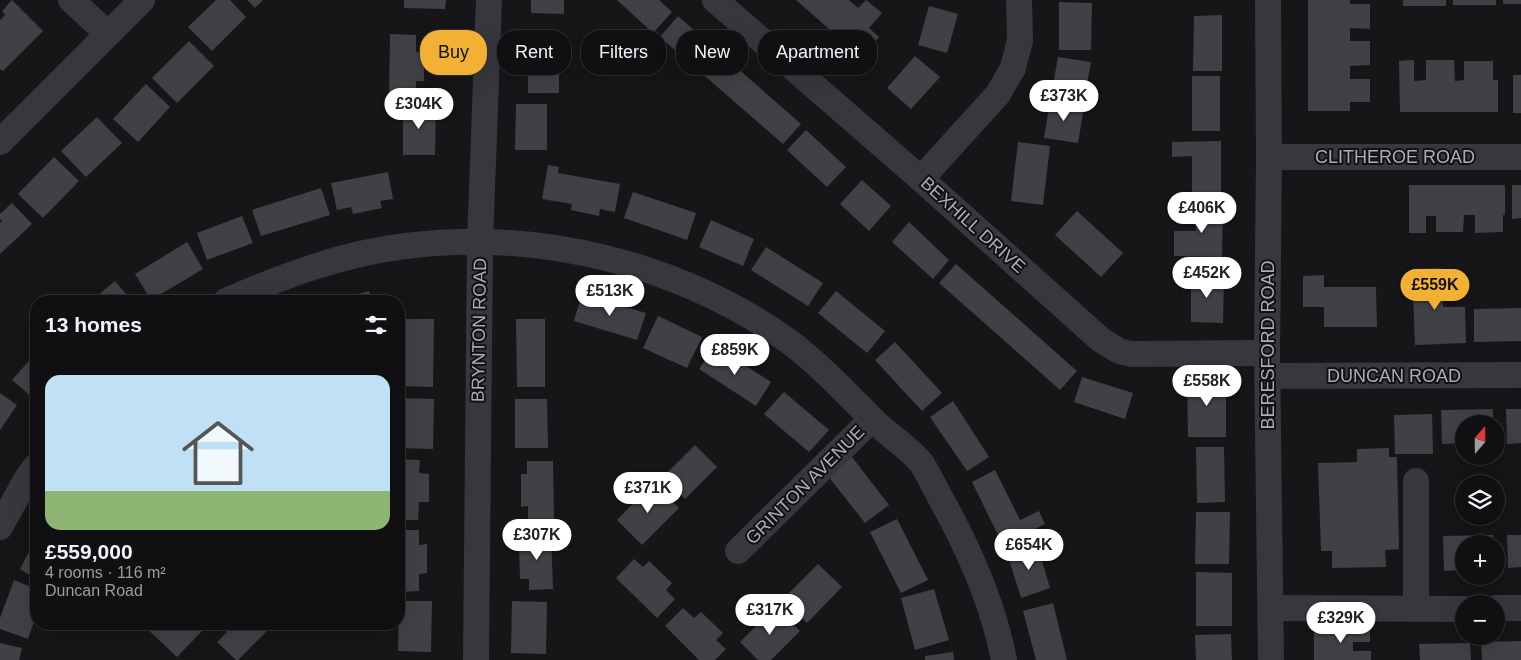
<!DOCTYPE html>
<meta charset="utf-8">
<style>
:root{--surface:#101012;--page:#19191b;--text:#f1f3f6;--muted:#9c9d9f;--line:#303032;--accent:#f2b134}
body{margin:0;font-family:Helvetica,sans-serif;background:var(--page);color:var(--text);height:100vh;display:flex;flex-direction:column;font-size:19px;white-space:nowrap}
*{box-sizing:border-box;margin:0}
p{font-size:16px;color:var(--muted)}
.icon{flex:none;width:28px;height:28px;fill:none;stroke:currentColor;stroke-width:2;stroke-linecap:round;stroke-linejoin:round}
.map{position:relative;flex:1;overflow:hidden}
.details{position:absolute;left:30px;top:295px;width:375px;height:335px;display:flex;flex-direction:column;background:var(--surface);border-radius:20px;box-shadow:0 5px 20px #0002,0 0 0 1px var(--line)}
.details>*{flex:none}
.guide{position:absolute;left:420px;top:30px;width:475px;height:45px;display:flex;gap:10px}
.needle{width:32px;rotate:20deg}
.buttons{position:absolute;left:1455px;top:415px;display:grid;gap:10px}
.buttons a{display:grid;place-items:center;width:50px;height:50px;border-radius:50%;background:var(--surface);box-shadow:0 5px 20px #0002,0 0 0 1px var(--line);font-size:25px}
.price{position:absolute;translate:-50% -42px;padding:0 11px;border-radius:18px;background:#fff;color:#222;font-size:16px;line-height:32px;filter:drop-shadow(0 1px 2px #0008)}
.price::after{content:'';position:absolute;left:50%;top:30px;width:15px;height:11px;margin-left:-8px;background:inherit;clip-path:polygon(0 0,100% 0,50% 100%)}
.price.on{background:var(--accent);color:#111}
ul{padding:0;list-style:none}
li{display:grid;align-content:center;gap:10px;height:265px;padding:0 15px}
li+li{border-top:1px solid var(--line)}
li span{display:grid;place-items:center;height:155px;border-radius:15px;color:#555}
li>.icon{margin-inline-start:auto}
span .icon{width:90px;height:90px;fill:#fffc;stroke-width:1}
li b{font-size:21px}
h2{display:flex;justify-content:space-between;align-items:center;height:60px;padding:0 15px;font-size:21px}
.tag{padding:0 18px;border-radius:20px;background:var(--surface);box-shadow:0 5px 20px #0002,0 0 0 1px var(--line);font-size:18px;line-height:45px}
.tag.on{background:var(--accent);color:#111}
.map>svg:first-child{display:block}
.building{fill:#404145}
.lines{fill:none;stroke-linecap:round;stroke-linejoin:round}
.minor{stroke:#37383d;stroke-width:26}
.labels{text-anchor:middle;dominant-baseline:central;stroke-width:4;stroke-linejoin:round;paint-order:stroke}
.street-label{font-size:18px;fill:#a8adb8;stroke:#111113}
</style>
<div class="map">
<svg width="1521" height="660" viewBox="0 0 1521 660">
<rect width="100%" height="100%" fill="#161618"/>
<g class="building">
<path d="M12,0L43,31L3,71L0,69V20L5,15L2,11Z"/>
<path d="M216,0H230L246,17L212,51L188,27Z"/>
<path d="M247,0H263L255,8Z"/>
<path d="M404,0H446L445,9L404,8Z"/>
<path d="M531,0H564V14L531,13Z"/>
<path d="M617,0H659L672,12L653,33Z"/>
<path d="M796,0H849L858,8L866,0L882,13L869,28L879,37L861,57Z"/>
<path d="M1308,0H1350V4H1370V29L1350,28V41H1370V65L1350,66V79H1370V102H1350V111H1308Z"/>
<rect x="1403" y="0" width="43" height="6"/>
<rect x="1453" y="0" width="43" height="5"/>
<rect x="1503" y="0" width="18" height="4"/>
<path d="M1059,2L1092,3L1091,50H1059Z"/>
<path d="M929,6L958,14L947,53L918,45Z"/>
<path d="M1222,15V71H1193L1194,16Z"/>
<path d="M678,16L801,124L783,144L660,37Z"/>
<path d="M390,34L416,35V52H424V81H416V96H389Z"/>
<path d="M189,41L214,66L177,103L152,78Z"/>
<rect x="528" y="46" width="31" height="47"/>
<path d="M915,56L940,77L911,109L887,88Z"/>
<path d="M1058,57L1091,62L1084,101L1051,96Z"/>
<path d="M1414,60V81L1426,80V60H1454L1455,81L1464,80V61H1493V80H1498V112H1400L1399,61Z"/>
<rect x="1513" y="75" width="8" height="38"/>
<rect x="1192" y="76" width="28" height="55"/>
<path d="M146,84L170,107L138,142L113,119Z"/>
<path d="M1050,102L1084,107L1078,143L1044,138Z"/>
<path d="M516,104H547V150H515Z"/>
<path d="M403,105L436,106L435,155H403Z"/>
<path d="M97,117L122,143L86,177L61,151Z"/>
<path d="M806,130L846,167L827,187L787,150Z"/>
<path d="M1221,141V197H1192V156L1172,157V142Z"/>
<path d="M1018,142L1050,146L1043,205L1011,201Z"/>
<path d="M54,157L79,181L43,218L18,194Z"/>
<path d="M548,165L559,167L558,173L620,184L615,212L600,209L599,216L571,210L572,204L542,199Z"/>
<path d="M388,172L393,199L380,201L382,208L353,214L351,207L337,210L331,183Z"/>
<path d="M862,180L891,206L869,231L840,204Z"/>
<path d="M1409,185H1505V215H1503V232L1475,233V215H1464L1463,232H1436V216H1426V233H1409Z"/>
<path d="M1512,185H1521V218L1512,219Z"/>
<path d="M321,188L330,215L261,236L252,210Z"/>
<path d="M633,192L696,213L687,240L624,218Z"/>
<path d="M12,203L32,224L0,254V223L2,221L0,219V214Z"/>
<path d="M1223,203L1222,257L1174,256V231H1196V204Z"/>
<path d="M1077,211L1123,253L1101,277L1055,235Z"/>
<path d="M242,216L253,243L207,260L197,233Z"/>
<path d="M711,220L754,239L743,266L699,247Z"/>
<path d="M909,222L949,260L933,279L892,242Z"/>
<path d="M187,242L203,269L151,300L135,274Z"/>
<path d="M766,247L823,283L808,306L751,270Z"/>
<path d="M956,264L1077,371L1060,390L939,283Z"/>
<path d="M1441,268L1443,307H1465L1466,343L1415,345L1412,269Z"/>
<path d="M1191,275H1224L1223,323L1191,322Z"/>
<path d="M1324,275V287H1376L1377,327H1324V307H1303V276Z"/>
<path d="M115,281L132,301H91Z"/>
<path d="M369,291L372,301H333Z"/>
<path d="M836,291L885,331L867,353L818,313Z"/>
<path d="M582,294L646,313L637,340L574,321Z"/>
<path d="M1521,308V341L1474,342V309Z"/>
<path d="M658,316L702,337L687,368L643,348Z"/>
<path d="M406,319H434L433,387L404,386Z"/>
<path d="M516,319H545V387H517Z"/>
<path d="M895,342L942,393L922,411L875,360Z"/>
<path d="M715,346L771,382L756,406L699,369Z"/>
<path d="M36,353V397L34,399L12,380Z"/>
<path d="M1082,377L1133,393L1125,419L1074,402Z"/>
<path d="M1187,377H1226V437H1188Z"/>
<path d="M784,392L829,430L809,452L764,414Z"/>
<path d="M0,393L17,405L0,430Z"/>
<path d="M400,398L434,399L433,449L399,448Z"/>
<path d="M515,399H547L548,448H515Z"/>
<path d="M953,401L989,457L967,471L930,417Z"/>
<path d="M1493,409V424H1464V443L1442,444L1441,410Z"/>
<path d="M1506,409H1521V443L1507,444Z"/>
<path d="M1432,414L1433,454H1395L1394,415Z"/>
<path d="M695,445L717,467L685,499L663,477Z"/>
<path d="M1196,447H1224L1225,502L1197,503Z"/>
<path d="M1389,448V457H1397L1399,549L1385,550L1386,567L1332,568V551H1321L1318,463L1357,462V449Z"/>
<path d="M852,457L889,505L865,523L828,476Z"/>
<path d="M399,459L420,460L419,473L429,474V502H419L418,520H399Z"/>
<path d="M527,461H553L554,519H528V506L521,507V474H527Z"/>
<path d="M995,470L1020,520L1039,511L1045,524L1003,545L972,482Z"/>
<path d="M653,483L679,508L642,545L617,520Z"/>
<path d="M1196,512H1230L1229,564H1195Z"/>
<path d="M897,519L928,580L901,593L870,532Z"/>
<path d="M399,530H419V545L427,544V573L419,574V591L399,592Z"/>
<path d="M551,532L553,589L529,590V579H520L519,544H528V533Z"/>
<path d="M1493,535V544H1464V570L1444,571L1443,536Z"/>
<path d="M1507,535H1521V567L1508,568Z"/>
<path d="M36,539V579L20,569Z"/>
<path d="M1037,544L1050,588L1021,598L1007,553Z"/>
<path d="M634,559L643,567L649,561L672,583L666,590L675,599L657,618L616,578Z"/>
<path d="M818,564L842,587L807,623L783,599Z"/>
<path d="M1196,572L1232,573V626H1196Z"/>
<path d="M14,580L36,589V616L28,639L0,629V618Z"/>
<path d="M934,589L949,640L915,650L901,598Z"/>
<path d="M399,601H432L431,652L398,651Z"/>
<path d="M512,601L547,602L546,654L511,653Z"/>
<path d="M1053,603L1067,660H1036L1023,611Z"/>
<path d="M775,607L800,631L771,660H758L740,642Z"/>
<path d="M683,608L694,618L701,612L723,633L716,640L726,649L715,660H699L665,626Z"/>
<path d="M142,624H197L203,630L177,657Z"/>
<path d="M224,624H274L238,660H236L217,642L227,632L221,626Z"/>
<path d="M1370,627V642H1353V651H1371V660H1314V628Z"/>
<path d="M1231,634L1232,660H1196L1195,635Z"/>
<path d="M1521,641V660H1482L1481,642Z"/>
<path d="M0,643L22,648L19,660H0Z"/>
<path d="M1470,643L1471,660H1420L1419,644Z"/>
<path d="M953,652L954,660H925V656Z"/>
</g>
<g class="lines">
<g class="minor">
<path d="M71,0L108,34"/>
<path d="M715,0L921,179L1101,340L1119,351L1131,354L1267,353"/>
<path d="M1268,0L1269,157L1267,353L1271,660"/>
<path d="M0,142L142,0"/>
<path d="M1269,157H1521"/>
<path d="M921,179L998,94L1013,68L1020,40L1019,0"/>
<path d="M226,301C283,276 344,253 406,246C540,229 681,264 791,343C820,365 845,392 871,418C884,432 911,449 922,464C929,475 935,488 941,499C969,549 993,603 1004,660"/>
<path d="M1268,376L1521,375"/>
<path d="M1416,481V609"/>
<path d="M0,527L27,478L36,466"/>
<path d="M738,551L872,419"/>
<path d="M1271,608L1464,609"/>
<path d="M1496,608H1521"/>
<path d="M476,660L480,242L489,0"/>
</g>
</g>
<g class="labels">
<g class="street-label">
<text x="1395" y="157">CLITHEROE ROAD</text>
<text transform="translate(973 225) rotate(42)">BEXHILL DRIVE</text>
<text transform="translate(479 330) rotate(-89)">BRYNTON ROAD</text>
<text transform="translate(1268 345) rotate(-90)">BERESFORD ROAD</text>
<text x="1394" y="376">DUNCAN ROAD</text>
<text transform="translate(805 485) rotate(-45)">GRINTON AVENUE</text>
</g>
</g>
</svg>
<div class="buttons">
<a><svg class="needle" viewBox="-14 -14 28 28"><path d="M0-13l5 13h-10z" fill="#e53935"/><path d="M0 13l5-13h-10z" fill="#9c9d9f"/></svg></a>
<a><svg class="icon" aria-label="layers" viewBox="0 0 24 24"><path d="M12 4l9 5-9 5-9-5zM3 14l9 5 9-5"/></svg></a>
<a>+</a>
<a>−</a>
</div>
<b class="price" style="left:1064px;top:122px">£373K</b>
<b class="price" style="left:419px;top:130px">£304K</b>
<b class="price" style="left:1202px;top:234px">£406K</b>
<b class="price" style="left:1207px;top:299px">£452K</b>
<b class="price on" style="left:1435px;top:311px">£559K</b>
<b class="price" style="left:610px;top:317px">£513K</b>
<b class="price" style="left:735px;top:376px">£859K</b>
<b class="price" style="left:1207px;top:407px">£558K</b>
<b class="price" style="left:648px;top:514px">£371K</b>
<b class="price" style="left:537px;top:561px">£307K</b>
<b class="price" style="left:1029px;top:571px">£654K</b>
<b class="price" style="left:770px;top:636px">£317K</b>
<b class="price" style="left:1341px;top:644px">£329K</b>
<div class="guide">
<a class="tag on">Buy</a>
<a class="tag">Rent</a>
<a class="tag">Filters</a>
<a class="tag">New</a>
<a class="tag">Apartment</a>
</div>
<section class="details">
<h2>13 homes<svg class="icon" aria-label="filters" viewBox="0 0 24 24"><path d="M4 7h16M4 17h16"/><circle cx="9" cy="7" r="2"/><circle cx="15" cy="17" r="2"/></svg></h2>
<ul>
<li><span style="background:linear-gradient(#bfe0f5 75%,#8fb573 0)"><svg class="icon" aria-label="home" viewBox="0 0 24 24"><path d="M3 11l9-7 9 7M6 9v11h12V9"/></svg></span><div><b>£559,000</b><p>4 rooms · 116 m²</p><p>Duncan Road</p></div></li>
</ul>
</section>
</div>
